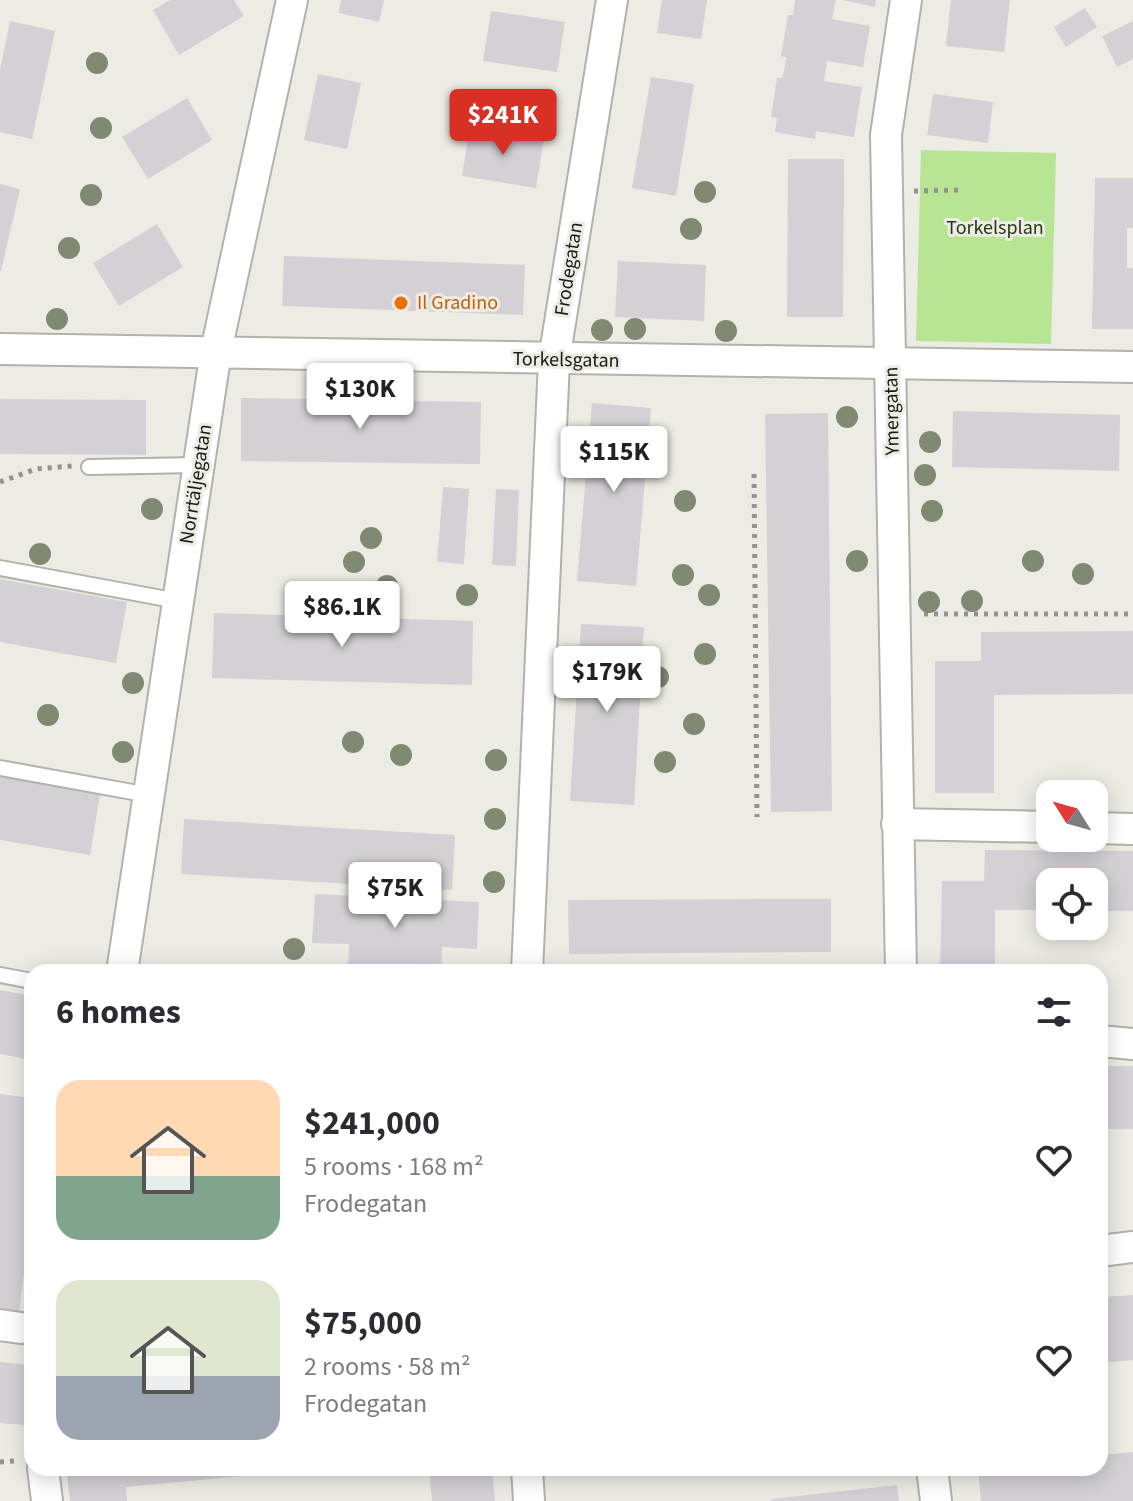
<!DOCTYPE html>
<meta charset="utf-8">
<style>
:root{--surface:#fff;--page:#f7f7f7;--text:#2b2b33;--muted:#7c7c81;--accent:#d93025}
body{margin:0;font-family:"Source Sans 3",sans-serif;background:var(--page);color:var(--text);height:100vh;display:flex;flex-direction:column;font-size:30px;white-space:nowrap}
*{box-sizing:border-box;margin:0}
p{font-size:26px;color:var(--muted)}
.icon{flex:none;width:44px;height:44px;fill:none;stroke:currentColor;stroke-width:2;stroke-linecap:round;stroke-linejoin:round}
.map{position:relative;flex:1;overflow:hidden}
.details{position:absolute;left:24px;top:964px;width:1084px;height:512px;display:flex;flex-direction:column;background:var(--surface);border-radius:24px;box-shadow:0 4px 20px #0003}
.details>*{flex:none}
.needle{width:52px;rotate:307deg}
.buttons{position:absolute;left:1036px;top:780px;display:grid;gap:16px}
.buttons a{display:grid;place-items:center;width:72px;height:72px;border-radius:16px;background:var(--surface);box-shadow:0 4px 20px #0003;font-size:40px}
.price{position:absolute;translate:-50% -68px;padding:0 18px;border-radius:8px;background:#fff;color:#222;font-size:26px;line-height:52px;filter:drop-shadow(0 2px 4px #0008)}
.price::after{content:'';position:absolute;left:50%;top:48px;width:24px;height:18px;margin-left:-12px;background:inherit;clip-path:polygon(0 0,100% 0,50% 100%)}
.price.on{background:var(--accent);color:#fff}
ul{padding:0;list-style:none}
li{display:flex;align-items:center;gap:24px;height:200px;padding:0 32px}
li span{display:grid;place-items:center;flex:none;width:224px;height:160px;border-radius:24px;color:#555}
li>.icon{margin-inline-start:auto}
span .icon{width:96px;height:96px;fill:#fffc;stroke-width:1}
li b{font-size:34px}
h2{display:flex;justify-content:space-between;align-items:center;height:96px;padding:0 32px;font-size:34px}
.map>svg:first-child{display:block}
.green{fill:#b7e594}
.building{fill:#d4d0d6}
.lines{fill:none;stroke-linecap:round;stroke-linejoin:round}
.service-casing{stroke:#b2b1aa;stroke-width:18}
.minor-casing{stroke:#b2b1aa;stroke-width:34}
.path{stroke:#94938d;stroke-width:5;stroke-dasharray:4 6;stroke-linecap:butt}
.service{stroke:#fff;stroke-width:14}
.minor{stroke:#fff;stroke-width:30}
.tree{fill:#808a73}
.food-dot{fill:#e8710a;stroke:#edece4;stroke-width:3}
.labels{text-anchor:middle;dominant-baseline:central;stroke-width:6;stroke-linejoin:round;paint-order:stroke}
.park-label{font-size:20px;fill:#263916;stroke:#edece4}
.street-label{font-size:20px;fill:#191815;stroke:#edece4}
.food-label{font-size:20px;fill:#c56008;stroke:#edece4;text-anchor:start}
</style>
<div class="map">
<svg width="1133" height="1501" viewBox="0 0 1133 1501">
<rect width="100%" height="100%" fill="#edece4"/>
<path class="green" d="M921,150L1056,153L1051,344L916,341Z"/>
<g class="building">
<path d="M170,0H234L244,16L179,55L153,10Z"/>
<path d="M341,0H384L379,22L339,13Z"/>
<path d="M662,0H707L701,39L657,33Z"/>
<path d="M795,0H836L832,19L870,26L863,67L827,61L824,81L862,87L854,137L816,131L815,139L775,132L777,118L771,117L777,78H782L785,66L786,57L781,56L788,15H793Z"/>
<path d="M843,0H876L875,7Z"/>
<path d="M951,0H1010L1004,52L946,46Z"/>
<path d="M1085,8L1097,27L1066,47L1054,27Z"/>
<path d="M491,11L565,22L557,72L483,61Z"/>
<path d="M10,21L55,31L32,139L0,132V70Z"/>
<path d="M1133,21V59L1117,67L1102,36Z"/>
<path d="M318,74L361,83L347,149L304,140Z"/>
<path d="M651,77L694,84L676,196L632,188Z"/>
<path d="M933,94L993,102L988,143L927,135Z"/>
<path d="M187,98L212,140L148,179L122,137Z"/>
<path d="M470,126L544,137L536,188L462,176Z"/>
<path d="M788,159H844L843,317H787Z"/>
<path d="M1095,178H1133V228H1127V268H1133V329H1092Z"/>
<path d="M0,184L20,189L1,271H0Z"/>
<path d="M157,224L183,267L119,306L93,263Z"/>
<path d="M284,256L525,265L523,315L282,306Z"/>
<path d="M618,261L706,265L704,321L615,317Z"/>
<path d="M241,398L481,402L480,464L241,461Z"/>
<path d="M0,399L146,400V455L0,454Z"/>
<path d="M592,403L651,408L636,586L577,581Z"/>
<path d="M953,411L1120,415L1119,471L952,467Z"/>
<path d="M828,413L832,811L771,812L765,414Z"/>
<path d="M443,487L469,489L464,564L437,562Z"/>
<path d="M496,489L519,490L516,566L492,565Z"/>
<path d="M0,579L127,602L116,663L0,642Z"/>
<path d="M214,613L473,621L472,685L212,678Z"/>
<path d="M581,624L644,627L634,805L570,801Z"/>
<path d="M1133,631V694L994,695V793H935V661H981V632Z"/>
<path d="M0,777L100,795L90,855L0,840Z"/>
<path d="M184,819L455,835L452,890L181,874Z"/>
<path d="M985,850L1133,851V911H1094V882H1050V910H995V972H940L942,881H984Z"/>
<path d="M315,894L479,902L477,949L442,947L441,972L348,968L349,944L312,943Z"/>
<path d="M787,899H831V952L569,954L568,900Z"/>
<path d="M0,990L32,996V1060L0,1054Z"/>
<rect x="1100" y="1066" width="33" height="63"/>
<path d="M0,1094L32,1098V1212L19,1312L0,1310Z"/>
<path d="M1133,1295V1360L1100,1363V1297Z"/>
<path d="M0,1362L29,1365L24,1425L0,1423Z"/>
<path d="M1133,1452V1501H981L978,1469L1100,1468V1455Z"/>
<path d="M66,1468H306V1470L126,1487L127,1501H70Z"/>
<path d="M429,1468H492L495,1501H432Z"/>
<path d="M897,1485L899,1501H771V1499Z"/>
</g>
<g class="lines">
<defs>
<g id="service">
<path d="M89,467L198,465"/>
<path d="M0,568L178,601"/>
<path d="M0,768L149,795"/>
<path d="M0,975L32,981"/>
</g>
<g id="minor">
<path d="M0,349L1133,367"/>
<path d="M897,824L1050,827"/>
<path d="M1094,828L1133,829"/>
<path d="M122,972L216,351L292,0"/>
<path d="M527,972L554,360L612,0"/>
<path d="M901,972L886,135L906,0"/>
<path d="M1100,1041L1133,1044"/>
<path d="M1100,1251L1133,1247"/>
<path d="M0,1325L21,1328"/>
<path d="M43,1468L47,1501"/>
<path d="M527,1468L529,1501"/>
<path d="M932,1468L936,1501"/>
</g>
</defs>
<use href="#service" class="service-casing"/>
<use href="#minor" class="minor-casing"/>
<g class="path">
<path d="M914,191L961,190"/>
<path d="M754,474L757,817"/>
<path d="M0,482L36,469L72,466"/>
<path d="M924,614H1133"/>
<path d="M0,1462L15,1461"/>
</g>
<use href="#service" class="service"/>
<use href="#minor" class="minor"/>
</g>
<g class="tree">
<circle cx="97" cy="63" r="11"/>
<circle cx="101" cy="128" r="11"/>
<circle cx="705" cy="192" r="11"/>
<circle cx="91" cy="195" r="11"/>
<circle cx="691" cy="229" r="11"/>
<circle cx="69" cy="248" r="11"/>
<circle cx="57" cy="319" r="11"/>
<circle cx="635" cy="329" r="11"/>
<circle cx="602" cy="330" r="11"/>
<circle cx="726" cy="331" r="11"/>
<circle cx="847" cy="417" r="11"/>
<circle cx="930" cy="442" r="11"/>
<circle cx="925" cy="475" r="11"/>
<circle cx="685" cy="501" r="11"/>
<circle cx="152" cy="509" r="11"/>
<circle cx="932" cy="511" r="11"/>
<circle cx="371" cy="538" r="11"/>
<circle cx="40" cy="554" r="11"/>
<circle cx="857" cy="561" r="11"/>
<circle cx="1033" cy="561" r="11"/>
<circle cx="354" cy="562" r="11"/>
<circle cx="1083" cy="574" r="11"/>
<circle cx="683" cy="575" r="11"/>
<circle cx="387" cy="586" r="11"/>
<circle cx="467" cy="595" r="11"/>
<circle cx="709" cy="595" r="11"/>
<circle cx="972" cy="601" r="11"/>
<circle cx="929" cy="602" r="11"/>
<circle cx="705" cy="654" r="11"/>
<circle cx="658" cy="677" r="11"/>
<circle cx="133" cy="683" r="11"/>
<circle cx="48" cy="715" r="11"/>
<circle cx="694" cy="724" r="11"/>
<circle cx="353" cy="742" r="11"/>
<circle cx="123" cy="752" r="11"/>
<circle cx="401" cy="755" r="11"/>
<circle cx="496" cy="760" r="11"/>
<circle cx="665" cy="762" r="11"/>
<circle cx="495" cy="819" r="11"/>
<circle cx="494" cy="882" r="11"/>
<circle cx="294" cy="949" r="11"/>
</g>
<circle class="food-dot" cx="401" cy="303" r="8"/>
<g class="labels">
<g class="park-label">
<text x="995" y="228">Torkelsplan</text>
</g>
<g class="street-label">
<text transform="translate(569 269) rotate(-81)">Frodegatan</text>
<text transform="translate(566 360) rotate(1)">Torkelsgatan</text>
<text transform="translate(892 411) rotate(-91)">Ymergatan</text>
<text transform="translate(196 484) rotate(-81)">Norrtäljegatan</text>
</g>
<g class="food-label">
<text x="417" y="303">Il Gradino</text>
</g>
</g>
</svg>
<div class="buttons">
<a><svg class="needle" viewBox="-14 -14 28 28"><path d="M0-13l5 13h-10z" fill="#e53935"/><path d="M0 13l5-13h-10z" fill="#7c7c81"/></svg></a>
<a><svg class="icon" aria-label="locate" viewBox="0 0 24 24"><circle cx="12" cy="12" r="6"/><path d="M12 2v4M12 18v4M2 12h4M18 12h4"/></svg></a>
</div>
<b class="price on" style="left:503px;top:157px">$241K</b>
<b class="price" style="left:360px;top:431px">$130K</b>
<b class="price" style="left:614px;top:494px">$115K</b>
<b class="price" style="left:342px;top:649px">$86.1K</b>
<b class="price" style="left:607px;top:714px">$179K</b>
<b class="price" style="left:395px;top:930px">$75K</b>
<section class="details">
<h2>6 homes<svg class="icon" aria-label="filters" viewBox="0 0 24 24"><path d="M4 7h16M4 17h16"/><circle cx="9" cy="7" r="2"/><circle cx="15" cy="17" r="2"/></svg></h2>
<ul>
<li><span style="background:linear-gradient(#ffd9b3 60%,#7fa58c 0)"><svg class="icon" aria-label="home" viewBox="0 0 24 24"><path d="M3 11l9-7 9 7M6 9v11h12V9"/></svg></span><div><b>$241,000</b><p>5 rooms · 168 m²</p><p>Frodegatan</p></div><svg class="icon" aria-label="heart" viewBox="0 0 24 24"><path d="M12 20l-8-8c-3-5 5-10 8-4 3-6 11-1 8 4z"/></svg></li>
<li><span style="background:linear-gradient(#dfe7d0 60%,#9aa5b1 0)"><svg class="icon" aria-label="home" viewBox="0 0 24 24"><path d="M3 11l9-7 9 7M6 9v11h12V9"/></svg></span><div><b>$75,000</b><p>2 rooms · 58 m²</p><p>Frodegatan</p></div><svg class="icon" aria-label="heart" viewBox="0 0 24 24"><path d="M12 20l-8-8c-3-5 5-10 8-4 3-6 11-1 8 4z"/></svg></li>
</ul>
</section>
</div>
